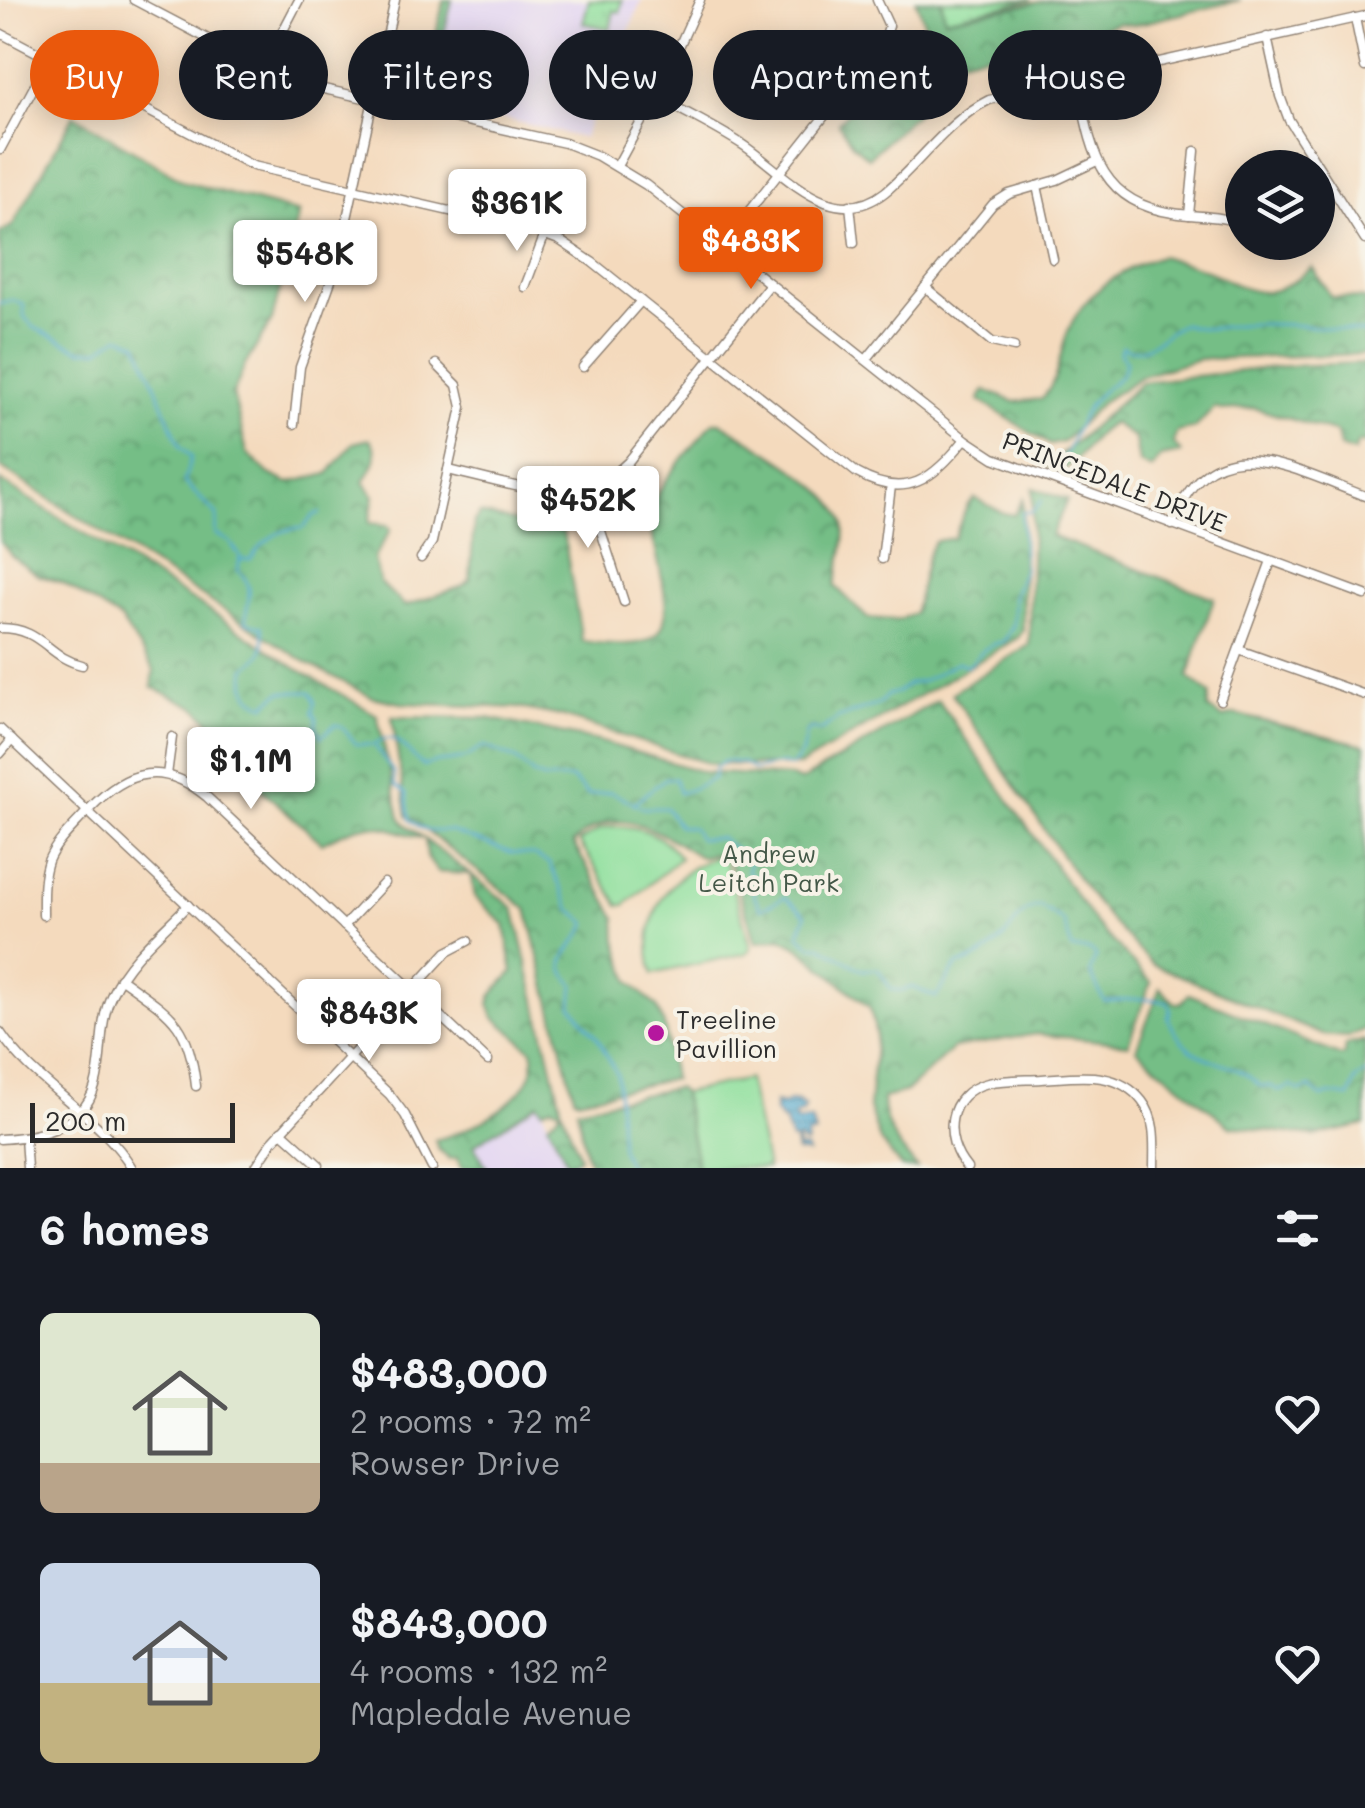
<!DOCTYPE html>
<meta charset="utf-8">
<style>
:root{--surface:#171b24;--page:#242831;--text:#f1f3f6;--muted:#9ea1a6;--accent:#ea580c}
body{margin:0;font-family:Mali,sans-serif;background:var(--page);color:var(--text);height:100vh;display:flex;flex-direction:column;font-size:38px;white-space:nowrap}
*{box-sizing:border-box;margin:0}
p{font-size:32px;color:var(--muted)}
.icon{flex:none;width:55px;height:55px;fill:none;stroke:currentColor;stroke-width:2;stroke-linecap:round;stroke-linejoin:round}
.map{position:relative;height:1168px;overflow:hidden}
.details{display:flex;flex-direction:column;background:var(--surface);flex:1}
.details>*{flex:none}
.top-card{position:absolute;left:30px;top:30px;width:1305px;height:90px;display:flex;gap:20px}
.buttons{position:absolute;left:1225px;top:150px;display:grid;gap:20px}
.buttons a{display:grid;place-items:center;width:110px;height:110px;border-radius:50%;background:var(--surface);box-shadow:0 5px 25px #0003;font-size:50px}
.scale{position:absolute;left:30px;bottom:25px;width:205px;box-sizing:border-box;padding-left:10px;border:5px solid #2b2b2b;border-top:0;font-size:28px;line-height:35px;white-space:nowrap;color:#2b2b2b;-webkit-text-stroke:8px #f7f3e8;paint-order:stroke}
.price{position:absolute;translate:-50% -85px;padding:0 22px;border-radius:10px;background:#fff;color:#222;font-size:32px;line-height:65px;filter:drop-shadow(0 2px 5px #0008)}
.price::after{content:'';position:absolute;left:50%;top:60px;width:30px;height:22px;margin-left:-15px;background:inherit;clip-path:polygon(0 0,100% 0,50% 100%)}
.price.active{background:var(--accent);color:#fff}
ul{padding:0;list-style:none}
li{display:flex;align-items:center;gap:30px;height:250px;padding:0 40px}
li span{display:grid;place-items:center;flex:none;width:280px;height:200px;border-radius:15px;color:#555}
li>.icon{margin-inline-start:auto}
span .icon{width:120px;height:120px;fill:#fffc;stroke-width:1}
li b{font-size:42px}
h2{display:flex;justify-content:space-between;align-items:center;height:120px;padding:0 40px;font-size:42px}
.chip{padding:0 35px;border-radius:45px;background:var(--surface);box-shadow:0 5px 25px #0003;font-size:35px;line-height:90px}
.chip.active{background:var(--accent);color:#fff}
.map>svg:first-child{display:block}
.built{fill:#e2d4f3}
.grass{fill:url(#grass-tufts);stroke:#5e8665;stroke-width:2.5}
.forest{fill:url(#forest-crowns);stroke:#507458;stroke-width:2.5}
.garden{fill:#91e09f;stroke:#5e8665;stroke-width:2.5}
.water{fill:url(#water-rules);stroke:#406a7e;stroke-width:2.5}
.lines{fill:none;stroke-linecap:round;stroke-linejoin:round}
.stream{stroke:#54aad0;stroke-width:2.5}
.minor-casing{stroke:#908274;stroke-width:11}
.minor{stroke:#fff;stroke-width:8}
.poi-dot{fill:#b5179e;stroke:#f7f3e8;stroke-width:4}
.labels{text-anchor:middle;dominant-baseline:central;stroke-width:8;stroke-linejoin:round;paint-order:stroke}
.street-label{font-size:25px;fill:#2b2b2b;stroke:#f7f3e8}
.park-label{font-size:25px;fill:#445848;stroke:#f7f3e8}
.poi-label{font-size:25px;fill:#2b2b2b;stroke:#f7f3e8;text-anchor:start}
</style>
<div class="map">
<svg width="1365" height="1168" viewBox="0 0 1365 1168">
<defs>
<pattern id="grass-tufts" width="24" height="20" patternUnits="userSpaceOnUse" patternTransform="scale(2.5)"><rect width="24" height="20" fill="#91e09f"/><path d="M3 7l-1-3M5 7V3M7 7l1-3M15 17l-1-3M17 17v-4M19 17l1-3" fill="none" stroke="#7dc089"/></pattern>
<pattern id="forest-crowns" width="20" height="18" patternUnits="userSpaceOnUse" patternTransform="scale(2.5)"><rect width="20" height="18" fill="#74be86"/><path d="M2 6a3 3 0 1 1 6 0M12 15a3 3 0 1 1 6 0" fill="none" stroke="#5f9b6e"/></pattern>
<pattern id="water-rules" width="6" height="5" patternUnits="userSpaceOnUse" patternTransform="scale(2.5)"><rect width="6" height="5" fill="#54aad0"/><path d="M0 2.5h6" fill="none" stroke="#468ba9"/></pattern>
</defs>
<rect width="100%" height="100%" fill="#f7f3e8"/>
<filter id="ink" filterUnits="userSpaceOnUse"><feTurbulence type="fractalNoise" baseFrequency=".01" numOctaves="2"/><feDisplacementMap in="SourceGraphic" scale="20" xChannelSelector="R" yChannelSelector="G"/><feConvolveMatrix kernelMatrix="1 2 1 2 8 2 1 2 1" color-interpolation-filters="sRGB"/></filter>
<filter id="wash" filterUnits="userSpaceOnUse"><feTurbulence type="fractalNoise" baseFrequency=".0048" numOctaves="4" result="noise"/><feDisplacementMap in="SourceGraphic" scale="40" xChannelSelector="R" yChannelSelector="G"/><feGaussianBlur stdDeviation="2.25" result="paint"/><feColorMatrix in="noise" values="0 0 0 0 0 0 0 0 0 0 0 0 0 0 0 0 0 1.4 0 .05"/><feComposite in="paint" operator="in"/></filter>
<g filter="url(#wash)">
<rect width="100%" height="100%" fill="#f4dabd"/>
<g class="built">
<path d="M444,0H642L583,138L420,98Z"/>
<path d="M538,1102L568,1163L576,1160L579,1168H487L473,1146Z"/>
</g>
<g class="grass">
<path d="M589,0H622L620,12L614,11L610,29L583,23Z"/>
<path d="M942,0H1032L944,19Z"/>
</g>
<g class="forest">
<path d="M444,0H452L433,79L426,93L423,91L430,63L428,44L436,33Z"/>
<path d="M916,0H941L945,19L1051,0H1240L1134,25L1119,23L1054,41L939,63Z"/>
<path d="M887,72L924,100L914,115L868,158L852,144L838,123Z"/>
<path d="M74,115L185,182L299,213L272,320L245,365L233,394L247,453L269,474L288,483L328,474L353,443L370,439C382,456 373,466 364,482L374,496L369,523L387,525L391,529L374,558L380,583L405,606L461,587L470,580L474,522L480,514L563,532L582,641C678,655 673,625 655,547C653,538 648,526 649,517C652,488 695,446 713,422H720C751,442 839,489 844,524C847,543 838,567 835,586L867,618L897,620L914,613C920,598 925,545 937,541C943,539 948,540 954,538L967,506L975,498L1003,513L1014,515L1023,499V630L1018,638L799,766L710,764L561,716L520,708L401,703L372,697L304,661L0,467V233L13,225Z"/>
<path d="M1160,256C1175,261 1192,264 1206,270C1254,293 1266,306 1312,267L1331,297L1365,299V354L1199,359L1142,376L1101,403L1063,442L1050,445L979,400L985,390L1015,402L1042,399C1061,376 1057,360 1067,334C1082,293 1122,269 1160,256Z"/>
<path d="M1365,363V444L1358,442L1354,452L1340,447L1337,433L1254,408L1221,410L1215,407L1195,428L1177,432L1173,442L1181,453L1161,457L1152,469L1139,463L1135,439L1113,423C1092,433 1083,460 1060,471L1047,467L1142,382L1287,366Z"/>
<path d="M0,481L210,611L294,667L377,715L400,817L405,824L514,908L562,1110L580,1157L568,1164L548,1123L562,1110L552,1106L542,1110L538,1103L474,1145L487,1168H461L457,1158L450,1159L438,1149L435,1140C470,1132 545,1093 532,1050L494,1017L489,1004L492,995L513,972L505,925L475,897L471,874L438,872L427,858L425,839C374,825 371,817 322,843L219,752L211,723L197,708L152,687L154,670L121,620L63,583L38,575L12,556L0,541Z"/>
<path d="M1033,488L1067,500L1051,536L1214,598L1188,677L1210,694L1208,709L1223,718L1234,714L1365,745V1029L1348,1037L1323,1035L1152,964L1109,919L1076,876L952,693L1029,645Z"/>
<path d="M938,700L1096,924L1151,982L1128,1044L1036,1034L953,1048L906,1092L883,1098C882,1126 899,1147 917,1168H902L880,1141L869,1108L876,1035L870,1008L798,947L781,938L756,942L726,852L700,857C656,830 617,800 573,843L616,917L617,940L630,982L657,1007L665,1028L673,1079L578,1099L574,1096L527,909L407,816L392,717L488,718L598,741L703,772L791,777L801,781Z"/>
<path d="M1160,988L1175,1003H1181L1189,994L1341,1056L1345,1054L1346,1045L1365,1040V1125L1314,1136L1230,1126L1136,1049Z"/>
<path d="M676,1088L682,1093L698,1168H593L586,1155L577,1108Z"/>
</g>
<g class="garden">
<path d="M613,826C641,826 663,834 680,858L625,905H619L579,842L600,829Z"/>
<path d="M723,855L751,947L747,953L653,974C638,921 668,868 723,855Z"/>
<path d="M748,1079L767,1168H698L683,1093Z"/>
</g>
<path class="water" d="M790,1101L798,1102L805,1107L802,1113L795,1115L796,1122L811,1120L815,1133L806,1136L807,1143L803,1144L800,1138L797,1139L798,1149L806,1148L808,1154L796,1152L795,1140H791L785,1123L775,1113V1103L783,1105Z"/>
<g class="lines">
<g class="stream">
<path d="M0,303L13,300L24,305V316L33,327L81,350H99L119,336L138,343L180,446L191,457L184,482L217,515L215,534L229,541L240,556L238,571C258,588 245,602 246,622L262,627C266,649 264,655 246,668C243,687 247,698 265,705L281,692H311L315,701L313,713L317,718L316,726L321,737L335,725L341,726L356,744L374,745C397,725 408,757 424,766C437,760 447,762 461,759C471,757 475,750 484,746L515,759L534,775L544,779H572L588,795L611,792L643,808H666L679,826L693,828L699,839L721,838L739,852L752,856L747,871L757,878L753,893L761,909L785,897L806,915L799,934L811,946H821L862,970L878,969L891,989L902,991L912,987L936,997L957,965C974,962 991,950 1004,937C1017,923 1019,910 1040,906L1064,922L1072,949L1089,950L1096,955L1090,972L1104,1001C1125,1001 1147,995 1168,1003L1171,1009L1168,1018C1191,1072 1225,1051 1260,1086H1271L1280,1091L1291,1086L1300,1091L1310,1087L1322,1097L1330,1094L1349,1097L1356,1079L1365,1073"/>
<path d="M1064,458C1075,435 1080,411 1100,393C1112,382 1123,379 1126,362L1120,352L1122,346C1145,360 1163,332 1183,324C1215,334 1222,324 1253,324C1290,323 1328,328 1365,333"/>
<path d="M241,560L251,559C263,540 280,528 303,528L314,515L320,513"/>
<path d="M376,747L394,773L395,785L406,793L410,820L419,827L428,831H450L511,853L534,855L549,863L571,910L587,923C577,949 547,959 574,984L572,1006L598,1039L617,1074L621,1149L630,1168"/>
<path d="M635,802L666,778L675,779L679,793C691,791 703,783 714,778L715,768L724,761L743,763L754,770L782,764L791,767L802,753L806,732L811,729L821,731L838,718L879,704L887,695L898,692L908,684L924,681L957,662L969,666C980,652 985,646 1004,641L1013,626L1014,594L1024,569L1022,513L1033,511L1042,501"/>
</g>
</g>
</g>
<g filter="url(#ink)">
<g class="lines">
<defs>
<g id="minor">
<path d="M134,0L288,81L565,143L598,156L646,185L965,439L994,458L1365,595"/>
<path d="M1355,18L1365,67"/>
<path d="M0,33L253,166L532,230L559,240L592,262L857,473C906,501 934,479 965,439"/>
<path d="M1267,37L1280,96L1289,120L1365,240"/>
<path d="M780,48L787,62L836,102"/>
<path d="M263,69L299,0"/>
<path d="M1077,80C1091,144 1095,202 1173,213C1196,217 1221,215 1242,224"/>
<path d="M655,96C684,112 716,127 743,145C784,172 832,234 885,192C920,163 948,120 989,100L1365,16"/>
<path d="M0,150L49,59"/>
<path d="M617,166L665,78L700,0"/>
<path d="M1037,186L1053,259"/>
<path d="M850,205L854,243"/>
<path d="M1189,215L1195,151"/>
<path d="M722,245L884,41L889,26L877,0"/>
<path d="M525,287L545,234"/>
<path d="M925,287L992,342L1014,347"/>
<path d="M866,360L993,204L1009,194L1057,180L1097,161"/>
<path d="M583,367L641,301"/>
<path d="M294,424L300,367L337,264L395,0"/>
<path d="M448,470C509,483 577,513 628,462L770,284"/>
<path d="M587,488L624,602"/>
<path d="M1172,525C1210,420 1289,468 1365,496"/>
<path d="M421,558L432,542L462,407L457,385L436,364"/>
<path d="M882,559L891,486"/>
<path d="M0,628C43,628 47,657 82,665"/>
<path d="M1239,650L1365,695"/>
<path d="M1220,700L1271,561"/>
<path d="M0,729L390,1095L405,1115L432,1168"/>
<path d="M0,754L12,740"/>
<path d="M167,775L172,737"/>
<path d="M43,915C43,897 42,879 48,861C55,844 69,831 81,818C119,775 157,755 207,797L488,1061"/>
<path d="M344,926L384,883"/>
<path d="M120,978C170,1014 189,1021 196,1086"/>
<path d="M0,1032C34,1084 103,1118 132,1168"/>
<path d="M281,1131L319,1165"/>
<path d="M25,1138L27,1168"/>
<path d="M0,1139C42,1137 88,1126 97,1078C103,1049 99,1021 112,994C128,959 162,932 188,905"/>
<path d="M255,1168L272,1142L447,952L468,941"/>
<path d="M967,1168C942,1139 946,1093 988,1083C1005,1079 1025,1080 1042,1079C1077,1077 1117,1069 1142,1101C1157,1120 1154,1145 1154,1168"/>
</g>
</defs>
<use href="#minor" class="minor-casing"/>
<use href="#minor" class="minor"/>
</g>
</g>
<circle class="poi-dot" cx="656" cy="1033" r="10"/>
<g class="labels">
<g class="street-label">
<text transform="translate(1115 481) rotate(21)">PRINCEDALE DRIVE</text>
</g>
<g class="park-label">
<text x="769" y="853">Andrew<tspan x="769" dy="29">Leitch Park</tspan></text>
</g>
<g class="poi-label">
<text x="676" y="1019">Treeline<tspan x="676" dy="29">Pavillion</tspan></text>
</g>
</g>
</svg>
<div class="buttons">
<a><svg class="icon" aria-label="layers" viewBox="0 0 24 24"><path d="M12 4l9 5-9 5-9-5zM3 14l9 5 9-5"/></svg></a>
</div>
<div class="scale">200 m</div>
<b class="price" style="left:517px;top:254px">$361K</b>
<b class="price active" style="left:751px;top:292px">$483K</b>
<b class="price" style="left:305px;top:305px">$548K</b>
<b class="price" style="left:588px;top:551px">$452K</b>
<b class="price" style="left:251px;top:812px">$1.1M</b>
<b class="price" style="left:369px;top:1064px">$843K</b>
<div class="top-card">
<a class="chip active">Buy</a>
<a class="chip">Rent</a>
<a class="chip">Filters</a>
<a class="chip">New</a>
<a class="chip">Apartment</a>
<a class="chip">House</a>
</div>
</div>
<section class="details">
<h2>6 homes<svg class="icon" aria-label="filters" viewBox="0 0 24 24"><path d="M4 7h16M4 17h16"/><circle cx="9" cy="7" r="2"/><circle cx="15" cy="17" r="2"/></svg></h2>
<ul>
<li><span style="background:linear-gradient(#dfe7d0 75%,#b9a48a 0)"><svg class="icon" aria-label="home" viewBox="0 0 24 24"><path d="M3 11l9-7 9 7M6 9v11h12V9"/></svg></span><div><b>$483,000</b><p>2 rooms · 72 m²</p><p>Rowser Drive</p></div><svg class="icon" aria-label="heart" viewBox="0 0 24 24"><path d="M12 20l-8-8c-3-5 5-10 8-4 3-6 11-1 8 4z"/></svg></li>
<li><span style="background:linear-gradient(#c9d6e8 60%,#c2b280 0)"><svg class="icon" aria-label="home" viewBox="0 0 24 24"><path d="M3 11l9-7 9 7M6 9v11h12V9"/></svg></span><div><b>$843,000</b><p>4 rooms · 132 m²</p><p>Mapledale Avenue</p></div><svg class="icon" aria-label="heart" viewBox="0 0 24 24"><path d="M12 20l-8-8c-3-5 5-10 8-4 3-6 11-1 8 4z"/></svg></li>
</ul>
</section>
